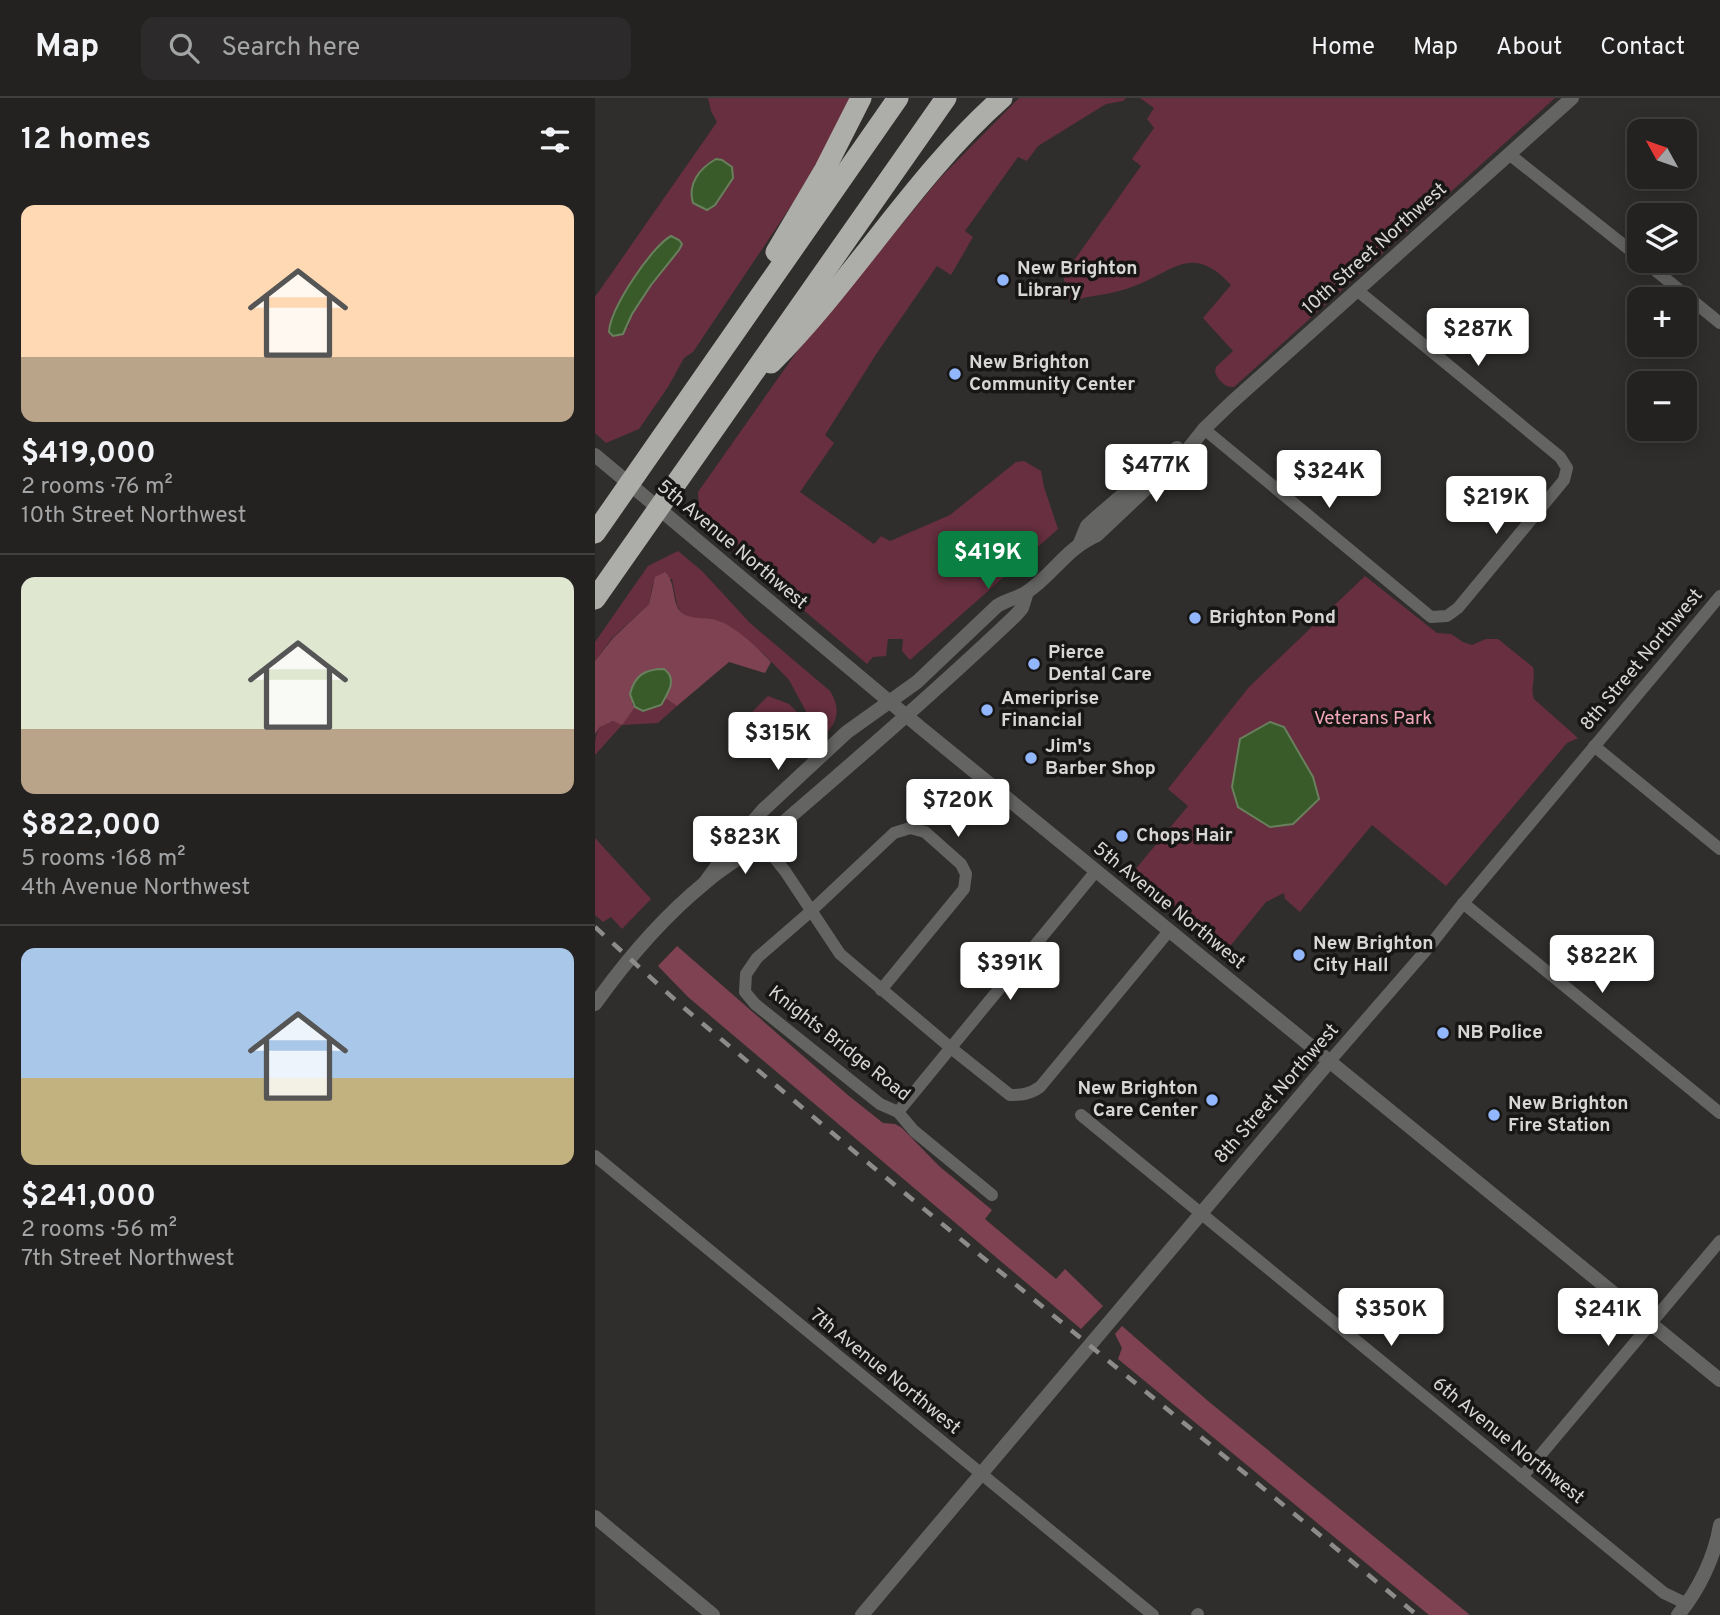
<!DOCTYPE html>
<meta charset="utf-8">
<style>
:root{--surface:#242221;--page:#2c2a2a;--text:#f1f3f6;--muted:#a3a4a5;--line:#413f3f;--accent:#0b8043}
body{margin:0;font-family:Overpass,sans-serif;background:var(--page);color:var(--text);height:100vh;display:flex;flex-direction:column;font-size:26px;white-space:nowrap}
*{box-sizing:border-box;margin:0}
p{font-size:23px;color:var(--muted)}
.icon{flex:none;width:38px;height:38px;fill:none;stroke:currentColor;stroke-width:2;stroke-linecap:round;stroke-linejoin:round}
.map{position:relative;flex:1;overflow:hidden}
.details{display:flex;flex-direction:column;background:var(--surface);width:595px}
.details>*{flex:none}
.needle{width:46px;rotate:310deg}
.tools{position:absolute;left:1032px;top:21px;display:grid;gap:14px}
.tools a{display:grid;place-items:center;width:70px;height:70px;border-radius:14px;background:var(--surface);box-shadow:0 4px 18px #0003,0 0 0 2px var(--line);font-size:35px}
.price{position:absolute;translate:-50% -60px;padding:0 16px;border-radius:7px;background:#fff;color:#222;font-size:23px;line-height:46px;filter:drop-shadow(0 2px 4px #0008)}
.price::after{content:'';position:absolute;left:50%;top:42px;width:21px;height:16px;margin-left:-10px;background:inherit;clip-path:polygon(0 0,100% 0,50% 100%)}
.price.current{background:var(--accent);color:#fff}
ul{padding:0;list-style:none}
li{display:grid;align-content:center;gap:14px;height:371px;padding:0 21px}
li+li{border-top:2px solid var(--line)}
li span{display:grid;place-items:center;height:217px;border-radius:14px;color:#555}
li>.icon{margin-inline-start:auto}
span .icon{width:126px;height:126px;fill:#fffc;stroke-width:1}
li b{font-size:30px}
h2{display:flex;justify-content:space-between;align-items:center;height:84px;padding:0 21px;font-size:30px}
header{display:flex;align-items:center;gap:42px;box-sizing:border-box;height:98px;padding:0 35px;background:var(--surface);border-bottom:2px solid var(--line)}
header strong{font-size:33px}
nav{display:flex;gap:38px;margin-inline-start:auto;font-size:24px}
.search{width:490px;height:63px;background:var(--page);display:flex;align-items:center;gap:18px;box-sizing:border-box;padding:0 24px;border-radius:14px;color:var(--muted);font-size:26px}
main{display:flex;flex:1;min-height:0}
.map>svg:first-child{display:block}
.green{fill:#672f3f;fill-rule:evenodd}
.forest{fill:#7f4253}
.water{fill:#395b29;stroke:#68805c;stroke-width:2}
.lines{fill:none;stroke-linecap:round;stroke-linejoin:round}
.minor{stroke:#646463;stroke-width:12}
.tertiary{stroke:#646463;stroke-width:14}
.motorway{stroke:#adadaa;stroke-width:21}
.rail{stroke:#8e8c8a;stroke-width:4.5;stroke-dasharray:12 12;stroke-linecap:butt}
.poi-dot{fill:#93b7fd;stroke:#171615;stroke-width:2.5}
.labels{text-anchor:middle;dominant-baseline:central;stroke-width:7;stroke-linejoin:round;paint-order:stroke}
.street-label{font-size:19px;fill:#d7d6d4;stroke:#171615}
.poi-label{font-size:19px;font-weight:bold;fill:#d7d6d4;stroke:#171615;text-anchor:start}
.park-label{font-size:19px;fill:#f5a8bb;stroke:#171615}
</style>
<header>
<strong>Map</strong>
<div class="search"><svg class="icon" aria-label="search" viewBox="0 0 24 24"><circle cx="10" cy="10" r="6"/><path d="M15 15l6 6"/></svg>Search here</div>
<nav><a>Home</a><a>Map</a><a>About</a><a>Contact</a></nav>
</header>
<main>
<section class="details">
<h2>12 homes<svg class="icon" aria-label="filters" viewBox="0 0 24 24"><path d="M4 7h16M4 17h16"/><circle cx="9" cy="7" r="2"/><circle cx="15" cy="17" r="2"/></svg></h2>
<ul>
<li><span style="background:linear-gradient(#ffd9b3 70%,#b9a48a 0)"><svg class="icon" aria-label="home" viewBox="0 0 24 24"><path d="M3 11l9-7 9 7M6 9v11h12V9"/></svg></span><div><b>$419,000</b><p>2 rooms · 76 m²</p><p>10th Street Northwest</p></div></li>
<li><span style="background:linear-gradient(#dfe7d0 70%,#b9a48a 0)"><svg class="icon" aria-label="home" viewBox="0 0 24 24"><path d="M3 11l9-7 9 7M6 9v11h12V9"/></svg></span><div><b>$822,000</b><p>5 rooms · 168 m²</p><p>4th Avenue Northwest</p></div></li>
<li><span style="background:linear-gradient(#a9c7e8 60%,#c2b280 0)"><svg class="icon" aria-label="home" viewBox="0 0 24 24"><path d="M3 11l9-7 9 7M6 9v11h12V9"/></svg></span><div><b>$241,000</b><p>2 rooms · 56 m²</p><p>7th Street Northwest</p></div></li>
</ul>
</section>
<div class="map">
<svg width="1125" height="1517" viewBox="0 0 1125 1517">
<rect width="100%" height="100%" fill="#302e2c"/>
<g class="green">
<path d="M113,0H260L200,102L98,254L89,260L73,289L44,331L11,345L0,335V199L122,24L116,13ZM121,61L127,62L138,80L120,107L98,84L113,66ZM76,138L84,142V152L56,187L37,216L33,230L16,218Z"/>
<path d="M424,0H531L528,3L511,6L443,48L432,63L423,59L370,133L378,139L356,177L342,168L282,255L230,337L239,345L205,394L279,446L286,438L295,443L355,417L421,364L429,363L446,373L449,389L463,431L315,562L307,553L308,541H293L291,558L278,559L272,566L105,424L103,394L203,252L345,80Z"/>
<path d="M545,0H960L639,289C630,290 623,282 620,274L621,269L638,253L608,220L636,187C596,143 578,175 534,190C515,197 494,197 475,204L468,178L546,68L537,61L559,30L552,21L559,10Z"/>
<path d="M83,453L107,473L155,525L235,593C247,612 242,626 226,641L194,582L168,555L125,523L93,519L86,514L82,507L77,481L58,485L54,506L17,540L0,563V544L53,468Z"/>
<path d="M770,478L842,535L856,536L868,544L877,547L891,541H903L938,569C941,580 935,590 939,601L983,640L972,645L851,788L777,727L705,814L690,801L689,795L671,804L632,852L546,782L539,773L593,708L573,691L654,589Z"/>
<path d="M173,598L194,606L207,619L204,638L191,649L176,656L152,630L156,615Z"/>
<path d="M70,600L82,608L63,625L27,627L0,657C0,633 1,624 28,622L40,609L44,612L66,607Z"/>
<path d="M0,740L56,801L27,831L16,819L8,824L0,817Z"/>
</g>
<g class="forest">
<path d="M70,474C82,486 76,504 86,514C96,523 112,518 124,523C141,529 164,551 176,564L170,575L134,564L82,608L70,600L76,588L69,571L53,572L37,606L40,609L27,627L18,623L5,629L0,636V563L18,540L54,506L60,479Z"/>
<path d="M82,848L254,998L288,1025L300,1026L307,1030L344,1068L397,1112L390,1121L461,1181L470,1171L508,1208L486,1231L93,899L63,868Z"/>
<path d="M527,1228L613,1303L875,1517H834L523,1261L527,1250L520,1236Z"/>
</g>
<g class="water">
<path d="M121,61L127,62L137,69L138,80L120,107L112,112L98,105C92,86 105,70 121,61Z"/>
<path d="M76,138L84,142L87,146L84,152L56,187L37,216L28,236L18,238L14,234C15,211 56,149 76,138Z"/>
<path d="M69,571C83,581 73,595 66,607L48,613L40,609L35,596C40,577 50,571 69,571Z"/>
<path d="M675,624L689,629L718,679L724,701L698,726L675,729L643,709L637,689L645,641Z"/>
</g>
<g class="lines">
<g class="minor">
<path d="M914,56L1045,160"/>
<path d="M1049,163L1125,225"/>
<path d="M609,331L836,519L852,518L863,510L969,382L972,370L965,359L763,193"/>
<path d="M999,648L1125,751"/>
<path d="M154,728L190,773L245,856L356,950L415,997C427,997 435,996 445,989L574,833"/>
<path d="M868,805L1125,1015"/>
<path d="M286,892L369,791L371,776L366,766L330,734L315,730L299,735L215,814L162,860L151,876L150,894L160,906L285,1006L303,1014L319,1033L397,1097"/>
<path d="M734,964L833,850L866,808L1125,498"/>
<path d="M303,1014L501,773"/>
<path d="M486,1017L1069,1495L1092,1506"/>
<path d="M0,1058L558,1517"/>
<path d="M927,1379L1125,1143"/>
<path d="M602,1517L603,1516"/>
</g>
<g class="tertiary">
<path d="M0,357L326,630L1125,1282"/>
<path d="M485,445L492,428L503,418L582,350"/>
<path d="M111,783L135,750L168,712L252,634L322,584L402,508C411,502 423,500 432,494C458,477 470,451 502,437L594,350L609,331L636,305L977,0"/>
<path d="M0,906C32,861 68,819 111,784C128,769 149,758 167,743C253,669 339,595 421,517L427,510L432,494"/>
<path d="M0,1419L118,1517"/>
<path d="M267,1517L734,964"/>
<path d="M1083,1517C1104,1492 1120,1458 1125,1427"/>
</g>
<g class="motorway">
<path d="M181,154L230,71L266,0"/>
<path d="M176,265C259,182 319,78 407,0"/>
<path d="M0,435L303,0"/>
<path d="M0,501L351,0"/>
</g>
<path class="rail" d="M0,829L88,909L261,1055L822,1517"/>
</g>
<g class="poi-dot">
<circle cx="408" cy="182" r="7"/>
<circle cx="360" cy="276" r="7"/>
<circle cx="600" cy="520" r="7"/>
<circle cx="439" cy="566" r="7"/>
<circle cx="392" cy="612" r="7"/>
<circle cx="436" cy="660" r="7"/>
<circle cx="527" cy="738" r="7"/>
<circle cx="704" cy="857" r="7"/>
<circle cx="848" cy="935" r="7"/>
<circle cx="617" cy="1002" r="7"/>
<circle cx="899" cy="1017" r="7"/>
</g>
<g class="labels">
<g class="street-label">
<text transform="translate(780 151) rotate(-42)">10th Street Northwest</text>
<text transform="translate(137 447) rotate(40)">5th Avenue Northwest</text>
<text transform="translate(1047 562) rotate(-50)">8th Street Northwest</text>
<text transform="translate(574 808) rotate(39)">5th Avenue Northwest</text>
<text transform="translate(244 946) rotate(38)">Knights Bridge Road</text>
<text transform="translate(682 996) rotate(-49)">8th Street Northwest</text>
<text transform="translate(290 1274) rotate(39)">7th Avenue Northwest</text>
<text transform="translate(913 1343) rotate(39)">6th Avenue Northwest</text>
</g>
<g class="poi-label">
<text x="422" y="171">New Brighton<tspan x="422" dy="22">Library</tspan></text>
<text x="374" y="265">New Brighton<tspan x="374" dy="22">Community Center</tspan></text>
<text x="614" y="520">Brighton Pond</text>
<text x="453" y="555">Pierce<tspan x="453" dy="22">Dental Care</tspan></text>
<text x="406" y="601">Ameriprise<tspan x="406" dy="22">Financial</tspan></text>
<text x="450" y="649">Jim's<tspan x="450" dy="22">Barber Shop</tspan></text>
<text x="541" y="738">Chops Hair</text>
<text x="718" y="846">New Brighton<tspan x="718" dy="22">City Hall</tspan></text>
<text x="862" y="935">NB Police</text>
<text x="603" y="991" text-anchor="end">New Brighton<tspan x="603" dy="22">Care Center</tspan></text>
<text x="913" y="1006">New Brighton<tspan x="913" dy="22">Fire Station</tspan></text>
</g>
<g class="park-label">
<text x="778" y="621">Veterans Park</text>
</g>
</g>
</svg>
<div class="tools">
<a><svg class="needle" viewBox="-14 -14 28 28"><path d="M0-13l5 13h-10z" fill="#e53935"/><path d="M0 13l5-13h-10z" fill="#a3a4a5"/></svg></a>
<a><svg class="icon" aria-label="layers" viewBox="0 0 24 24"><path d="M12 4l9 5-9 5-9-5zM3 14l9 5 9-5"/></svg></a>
<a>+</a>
<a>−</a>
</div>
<b class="price" style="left:883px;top:270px">$287K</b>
<b class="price" style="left:561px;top:406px">$477K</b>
<b class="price" style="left:734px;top:412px">$324K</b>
<b class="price" style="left:901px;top:438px">$219K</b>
<b class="price current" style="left:393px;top:493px">$419K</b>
<b class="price" style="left:183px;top:674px">$315K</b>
<b class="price" style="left:363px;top:741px">$720K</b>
<b class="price" style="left:150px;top:778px">$823K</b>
<b class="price" style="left:1007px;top:897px">$822K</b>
<b class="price" style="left:415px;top:904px">$391K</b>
<b class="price" style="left:796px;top:1250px">$350K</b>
<b class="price" style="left:1013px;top:1250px">$241K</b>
</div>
</main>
